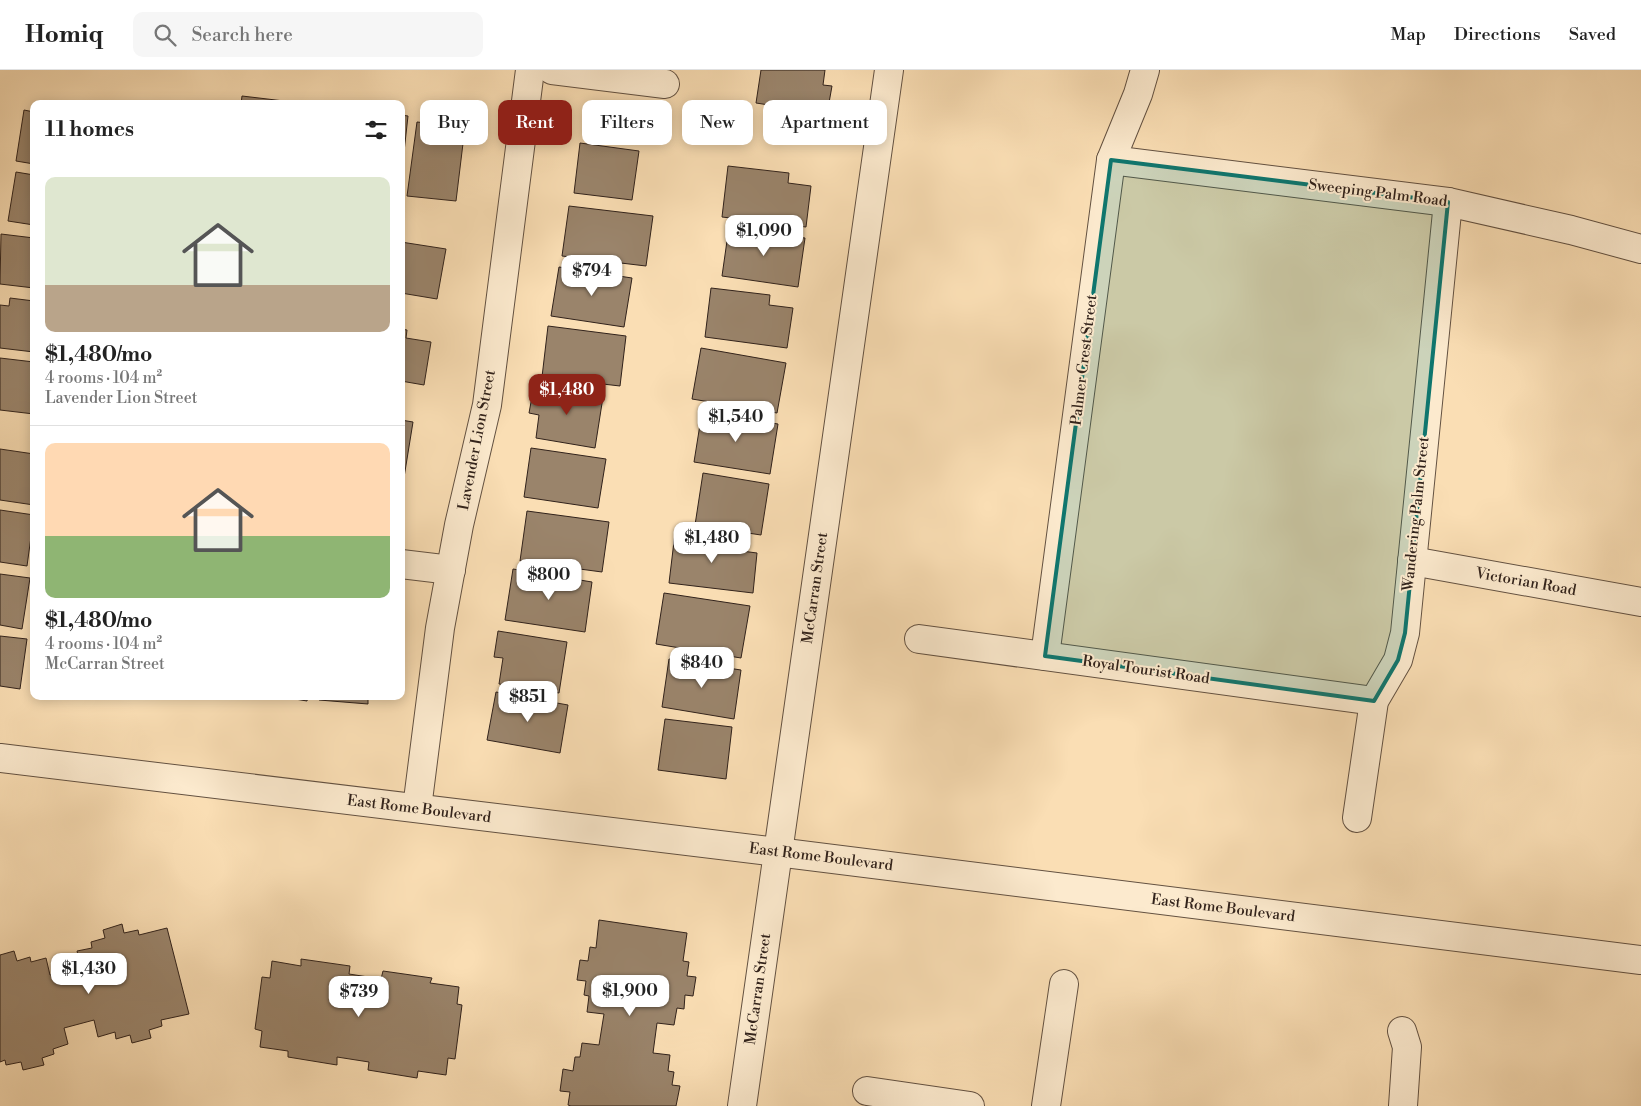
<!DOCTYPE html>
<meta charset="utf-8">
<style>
:root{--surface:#fff;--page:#f6f6f6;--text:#222;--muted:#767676;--line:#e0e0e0;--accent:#8f2418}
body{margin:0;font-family:"Libre Bodoni",serif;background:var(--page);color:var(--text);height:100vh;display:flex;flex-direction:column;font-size:19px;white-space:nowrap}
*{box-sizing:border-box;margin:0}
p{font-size:16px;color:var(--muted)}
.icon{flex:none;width:28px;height:28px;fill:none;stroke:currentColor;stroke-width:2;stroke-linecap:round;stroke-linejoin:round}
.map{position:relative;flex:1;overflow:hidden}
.sheet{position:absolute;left:30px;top:30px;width:375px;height:600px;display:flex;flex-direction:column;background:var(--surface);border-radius:10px;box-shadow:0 2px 12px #0003}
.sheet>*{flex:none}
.top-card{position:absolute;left:420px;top:30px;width:475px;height:45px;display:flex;gap:10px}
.price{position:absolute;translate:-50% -42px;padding:0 11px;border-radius:10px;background:#fff;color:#222;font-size:16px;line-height:32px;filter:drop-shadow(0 1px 2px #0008)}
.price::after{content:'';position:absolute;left:50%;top:30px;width:15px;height:11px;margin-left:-8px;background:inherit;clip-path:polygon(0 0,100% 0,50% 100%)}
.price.active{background:var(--accent);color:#fff}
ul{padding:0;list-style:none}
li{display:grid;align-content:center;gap:10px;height:265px;padding:0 15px}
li+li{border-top:1px solid var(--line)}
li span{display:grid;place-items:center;height:155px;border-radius:10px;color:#555}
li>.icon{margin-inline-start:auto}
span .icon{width:90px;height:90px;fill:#fffc;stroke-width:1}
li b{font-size:21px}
h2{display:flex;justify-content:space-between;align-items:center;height:60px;padding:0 15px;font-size:21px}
.pill{padding:0 18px;border-radius:10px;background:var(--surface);box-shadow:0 2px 12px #0003;font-size:18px;line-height:45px}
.pill.active{background:var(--accent);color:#fff}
header{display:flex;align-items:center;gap:30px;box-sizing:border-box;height:70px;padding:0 25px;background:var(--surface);border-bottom:1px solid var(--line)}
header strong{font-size:24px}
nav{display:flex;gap:28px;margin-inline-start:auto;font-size:18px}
.search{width:350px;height:45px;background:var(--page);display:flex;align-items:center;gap:12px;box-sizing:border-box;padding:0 18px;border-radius:10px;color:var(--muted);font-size:19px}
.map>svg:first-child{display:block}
.building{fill:#9a846b;stroke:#31221b}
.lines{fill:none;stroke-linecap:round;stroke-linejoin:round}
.minor-casing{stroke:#635141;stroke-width:30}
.tertiary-casing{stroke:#635141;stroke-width:30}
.minor{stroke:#fceace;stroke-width:28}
.tertiary{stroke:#fceace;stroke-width:28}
.marked{fill:#0f766e;fill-opacity:0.2;stroke:#0f766e;stroke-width:4;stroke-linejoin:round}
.labels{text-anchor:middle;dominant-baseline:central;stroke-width:4;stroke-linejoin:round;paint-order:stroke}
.street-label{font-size:15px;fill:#31221b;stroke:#fceace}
</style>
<header>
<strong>Homiq</strong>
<div class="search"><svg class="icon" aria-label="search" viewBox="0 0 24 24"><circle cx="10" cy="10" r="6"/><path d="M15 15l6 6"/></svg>Search here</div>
<nav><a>Map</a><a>Directions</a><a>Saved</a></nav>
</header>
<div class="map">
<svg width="1641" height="1036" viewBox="0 0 1641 1036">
<rect width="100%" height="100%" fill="#fadeb4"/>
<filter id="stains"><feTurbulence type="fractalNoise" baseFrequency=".004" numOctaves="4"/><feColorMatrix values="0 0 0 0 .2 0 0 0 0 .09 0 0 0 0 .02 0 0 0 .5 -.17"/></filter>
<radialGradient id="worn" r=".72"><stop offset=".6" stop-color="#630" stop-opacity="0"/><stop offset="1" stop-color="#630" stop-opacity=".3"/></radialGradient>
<g class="building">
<path d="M761,0H825L823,15L832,16L827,44L756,33Z"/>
<path d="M242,26L284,31L283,34H241Z"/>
<path d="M24,40L34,42V94L16,91Z"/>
<path d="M401,45L408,46L401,109Z"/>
<path d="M417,52L465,57L456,131L407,126Z"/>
<path d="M580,73L639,81L632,130L574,123Z"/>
<path d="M728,96L789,103L788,113L811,116L806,157L722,147Z"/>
<path d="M16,102L34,105V155L8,151Z"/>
<path d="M569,136L653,146L646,196L562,186Z"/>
<path d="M729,157L805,168L798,217L722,206Z"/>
<path d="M1,164L34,168V218L0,214Z"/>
<path d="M401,172L446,179L437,229L401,223Z"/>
<path d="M559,197L632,208L624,257L551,246Z"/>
<path d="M711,218L770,225L769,235L793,238L787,278L705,267Z"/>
<path d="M10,228L34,231V282L0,278V235L9,236Z"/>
<path d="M548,256L626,266L620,316L542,307Z"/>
<path d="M401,259L407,260L406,268L431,272L424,315L401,311Z"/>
<path d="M701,278L786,293L777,343L692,329Z"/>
<path d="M0,288L34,292V344L0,340Z"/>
<path d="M534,316L603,327L595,378L536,368L539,345L529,343Z"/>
<path d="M702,342L778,354L770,404L694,392Z"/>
<path d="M401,350L413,352L401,426Z"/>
<path d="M531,378L606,389L598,438L524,427Z"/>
<path d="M0,379L34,384V435L0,430Z"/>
<path d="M703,403L769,414L761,465L695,455Z"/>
<path d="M0,440L34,445L27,496L0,492Z"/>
<path d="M527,441L609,452L602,502L520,491Z"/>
<path d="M675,463L735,470L734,480L757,483L753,523L669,513Z"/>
<path d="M513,499L592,512L585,562L505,550Z"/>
<path d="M0,504L30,508L22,559L0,555Z"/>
<path d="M664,523L750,536L741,588L656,574Z"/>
<path d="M498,561L567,572L559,623L499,614L503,588L494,587Z"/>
<path d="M0,566L27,569L20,619L0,616Z"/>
<path d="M669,589L741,600L734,649L662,637Z"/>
<path d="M496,622L568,635L560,683L487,670Z"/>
<path d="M277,626H308L307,631Z"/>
<path d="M319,626H368V634L319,630Z"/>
<path d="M665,649L732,657L726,709L658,700Z"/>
<path d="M599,850L687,863L683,891L689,892L687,906L696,907L693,926L685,925L684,939L677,938L674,955L657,953L653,983L670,985L668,1001L674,1002L672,1015L680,1016L676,1036H571L568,1035L570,1022L560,1021L563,999L573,1001L575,987H580L582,973L599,975L604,944L587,942L589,926L584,925L586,911L577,910L580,890L588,891L590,877L596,878Z"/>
<path d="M122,854L124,863L138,860L139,865L167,858L189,944L161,950L162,956L149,960L151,968L132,973L130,965L116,969L115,962L98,967L94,950L64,958L68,974L53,979L54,984L42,988L44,995L23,1000L21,992L6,995L5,990L0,992V885L14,881L17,891L30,887L31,892L46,888L50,905L81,897L77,881L92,878L91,872L105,868L103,860Z"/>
<path d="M301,889L350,896L349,904L381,909L383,901L432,908L430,913L459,917L457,934L462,935L455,989L448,988L446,1005L418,1001L417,1008L368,1000L369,992L337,987V995L288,987V981L260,977L262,961L255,959L262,907L270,908L272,891L301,896Z"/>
</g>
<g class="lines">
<defs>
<g id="minor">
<path d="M552,0L665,14"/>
<path d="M1111,90L1448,132L1571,160L1641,179"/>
<path d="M1412,491L1641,532"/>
<path d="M401,494L451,500"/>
<path d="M919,569L1374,631"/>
<path d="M1045,586L1111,90L1138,24L1145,0"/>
<path d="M417,738L440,558L459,455L487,335L530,0"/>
<path d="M1357,748L1374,631L1398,590L1405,563L1448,132"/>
<path d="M1402,961L1407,977L1403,1036"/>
<path d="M867,1021L970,1036"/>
<path d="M1046,1036L1064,914"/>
</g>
<g id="tertiary">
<path d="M0,688L777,782L1641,890"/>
<path d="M742,1036L889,0"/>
</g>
</defs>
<use href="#minor" class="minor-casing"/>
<use href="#tertiary" class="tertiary-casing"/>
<use href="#minor" class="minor"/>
<use href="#tertiary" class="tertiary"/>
</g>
<path class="marked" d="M1111,90L1448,132L1405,563L1398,590L1374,631L1045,586Z"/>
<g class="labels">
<g class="street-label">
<text transform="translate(1378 123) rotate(7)">Sweeping Palm Road</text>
<text transform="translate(1084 290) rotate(-83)">Palmer Crest Street</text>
<text transform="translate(477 370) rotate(-79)">Lavender Lion Street</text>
<text transform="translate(1416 444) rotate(-84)">Wandering Palm Street</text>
<text transform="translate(1526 512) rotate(10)">Victorian Road</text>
<text transform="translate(815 518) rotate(-82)">McCarran Street</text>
<text transform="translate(1146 600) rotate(8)">Royal Tourist Road</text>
<text transform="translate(419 739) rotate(7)">East Rome Boulevard</text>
<text transform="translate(821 787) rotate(7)">East Rome Boulevard</text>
<text transform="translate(1223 838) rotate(7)">East Rome Boulevard</text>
<text transform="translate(758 919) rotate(-82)">McCarran Street</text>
</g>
</g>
<rect width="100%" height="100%" filter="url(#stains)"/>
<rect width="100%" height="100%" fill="url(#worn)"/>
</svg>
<b class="price" style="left:764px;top:187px">$1,090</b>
<b class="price" style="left:592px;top:227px">$794</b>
<b class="price active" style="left:567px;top:346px">$1,480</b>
<b class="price" style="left:736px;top:373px">$1,540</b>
<b class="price" style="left:712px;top:494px">$1,480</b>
<b class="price" style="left:549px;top:531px">$800</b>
<b class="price" style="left:702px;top:619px">$840</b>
<b class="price" style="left:528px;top:653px">$851</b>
<b class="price" style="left:89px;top:925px">$1,430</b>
<b class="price" style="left:630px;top:947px">$1,900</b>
<b class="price" style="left:359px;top:948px">$739</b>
<div class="top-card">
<a class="pill">Buy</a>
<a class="pill active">Rent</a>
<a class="pill">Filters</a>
<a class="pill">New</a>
<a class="pill">Apartment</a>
</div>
<section class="sheet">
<h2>11 homes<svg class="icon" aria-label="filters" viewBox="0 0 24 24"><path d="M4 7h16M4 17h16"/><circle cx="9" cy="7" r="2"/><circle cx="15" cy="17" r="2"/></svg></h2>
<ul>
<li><span style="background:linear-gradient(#dfe7d0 70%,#b9a48a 0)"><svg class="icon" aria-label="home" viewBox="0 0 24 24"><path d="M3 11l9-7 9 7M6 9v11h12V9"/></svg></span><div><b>$1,480/mo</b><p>4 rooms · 104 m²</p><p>Lavender Lion Street</p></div></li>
<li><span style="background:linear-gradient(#ffd9b3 60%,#8fb573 0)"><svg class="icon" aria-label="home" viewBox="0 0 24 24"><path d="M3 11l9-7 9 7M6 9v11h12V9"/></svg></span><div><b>$1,480/mo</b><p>4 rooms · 104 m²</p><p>McCarran Street</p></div></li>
</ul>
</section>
</div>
